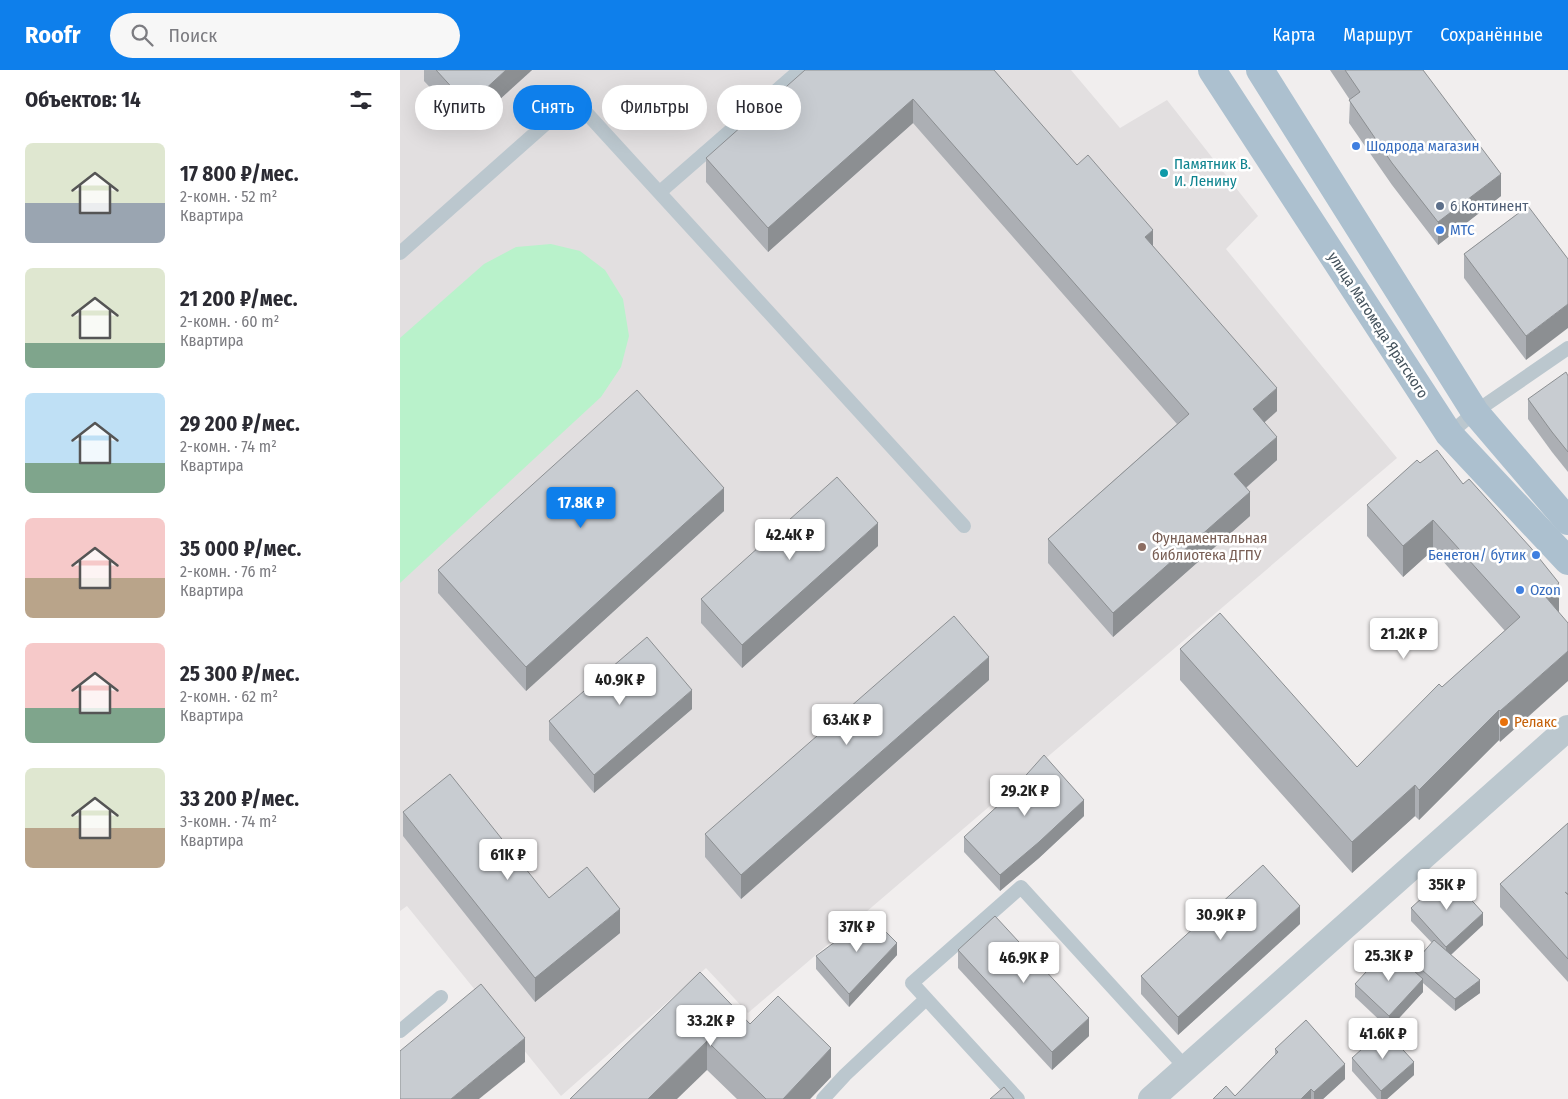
<!DOCTYPE html>
<html lang="ru">
<meta charset="utf-8">
<style>
:root{--surface:#fff;--page:#f7f7f7;--text:#2b2b33;--muted:#7c7c81;--accent:#0e7feb}
body{margin:0;font-family:"Fira Sans Condensed",sans-serif;background:var(--page);color:var(--text);height:100vh;display:flex;flex-direction:column;font-size:19px;white-space:nowrap}
*{box-sizing:border-box;margin:0}
p{font-size:16px;color:var(--muted)}
.icon{flex:none;width:28px;height:28px;fill:none;stroke:currentColor;stroke-width:2;stroke-linecap:round;stroke-linejoin:round}
.map{position:relative;flex:1;overflow:hidden}
.drawer{display:flex;flex-direction:column;background:var(--surface);width:400px}
.drawer>*{flex:none}
.hud{position:absolute;left:15px;top:15px;width:475px;height:45px;display:flex;gap:10px}
.price{position:absolute;translate:-50% -42px;padding:0 11px;border-radius:5px;background:#fff;color:#222;font-size:16px;line-height:32px;filter:drop-shadow(0 1px 2px #0008)}
.price::after{content:'';position:absolute;left:50%;top:30px;width:15px;height:11px;margin-left:-8px;background:inherit;clip-path:polygon(0 0,100% 0,50% 100%)}
.price.on{background:var(--accent);color:#fff}
ul{padding:0;list-style:none}
li{display:flex;align-items:center;gap:15px;height:125px;padding:0 25px}
li span{display:grid;place-items:center;flex:none;width:140px;height:100px;border-radius:8px;color:#555}
li>.icon{margin-inline-start:auto}
span .icon{width:60px;height:60px;fill:#fffc;stroke-width:1}
li b{font-size:21px}
h2{display:flex;justify-content:space-between;align-items:center;height:60px;padding:0 25px;font-size:21px}
.pill{padding:0 18px;border-radius:22px;background:var(--surface);box-shadow:0 5px 20px #0002;font-size:18px;line-height:45px}
.pill.on{background:var(--accent);color:#fff}
header{display:flex;align-items:center;gap:30px;box-sizing:border-box;height:70px;padding:0 25px;background:var(--accent);color:#fff}
header strong{font-size:24px}
nav{display:flex;gap:28px;margin-inline-start:auto;font-size:18px}
.search{width:350px;height:45px;background:var(--page);display:flex;align-items:center;gap:12px;box-sizing:border-box;padding:0 18px;border-radius:28px;color:var(--muted);font-size:19px}
main{display:flex;flex:1;min-height:0}
.map>svg:first-child{display:block}
.education{fill:#e2dfe0}
.green{fill:#b9f2cb}
.lines{fill:none;stroke-linecap:round;stroke-linejoin:round}
.service{stroke:#bbc7ce;stroke-width:14}
.minor{stroke:#bbc7ce;stroke-width:26}
.primary{stroke:#acc0cf;stroke-width:28}
.wall{fill:#acafb4}
.shaded-wall{fill:#8c8f92}
.building{fill:#c8ccd1;stroke:#8c8f92}
.shop-dot{fill:#3f7fe0;stroke:#fff;stroke-width:2}
.culture-dot{fill:#0f9aa8;stroke:#fff;stroke-width:2}
.service-dot{fill:#5c6f8a;stroke:#fff;stroke-width:2}
.education-dot{fill:#8d6e63;stroke:#fff;stroke-width:2}
.food-dot{fill:#e8710a;stroke:#fff;stroke-width:2}
.labels{text-anchor:middle;dominant-baseline:central;stroke-width:5;stroke-linejoin:round;paint-order:stroke}
.shop-label{font-size:15px;fill:#366cbe;stroke:#fff;text-anchor:start}
.culture-label{font-size:15px;fill:#0d838f;stroke:#fff;text-anchor:start}
.service-label{font-size:15px;fill:#4e5e75;stroke:#fff;text-anchor:start}
.street-label{font-size:15px;fill:#45535d;stroke:#fff}
.education-label{font-size:15px;fill:#785e54;stroke:#fff;text-anchor:start}
.food-label{font-size:15px;fill:#c56008;stroke:#fff;text-anchor:start}
</style>
<header>
<strong>Roofr</strong>
<div class="search"><svg class="icon" aria-label="search" viewBox="0 0 24 24"><circle cx="10" cy="10" r="6"/><path d="M15 15l6 6"/></svg>Поиск</div>
<nav><a>Карта</a><a>Маршрут</a><a>Сохранённые</a></nav>
</header>
<main>
<section class="drawer">
<h2>Объектов: 14<svg class="icon" aria-label="filters" viewBox="0 0 24 24"><path d="M4 7h16M4 17h16"/><circle cx="9" cy="7" r="2"/><circle cx="15" cy="17" r="2"/></svg></h2>
<ul>
<li><span style="background:linear-gradient(#dfe7d0 60%,#9aa5b1 0)"><svg class="icon" aria-label="home" viewBox="0 0 24 24"><path d="M3 11l9-7 9 7M6 9v11h12V9"/></svg></span><div><b>17 800 ₽/мес.</b><p>2-комн. · 52 m²</p><p>Квартира</p></div></li>
<li><span style="background:linear-gradient(#dfe7d0 75%,#7fa58c 0)"><svg class="icon" aria-label="home" viewBox="0 0 24 24"><path d="M3 11l9-7 9 7M6 9v11h12V9"/></svg></span><div><b>21 200 ₽/мес.</b><p>2-комн. · 60 m²</p><p>Квартира</p></div></li>
<li><span style="background:linear-gradient(#bfe0f5 70%,#7fa58c 0)"><svg class="icon" aria-label="home" viewBox="0 0 24 24"><path d="M3 11l9-7 9 7M6 9v11h12V9"/></svg></span><div><b>29 200 ₽/мес.</b><p>2-комн. · 74 m²</p><p>Квартира</p></div></li>
<li><span style="background:linear-gradient(#f6c9c9 60%,#b9a48a 0)"><svg class="icon" aria-label="home" viewBox="0 0 24 24"><path d="M3 11l9-7 9 7M6 9v11h12V9"/></svg></span><div><b>35 000 ₽/мес.</b><p>2-комн. · 76 m²</p><p>Квартира</p></div></li>
<li><span style="background:linear-gradient(#f6c9c9 65%,#7fa58c 0)"><svg class="icon" aria-label="home" viewBox="0 0 24 24"><path d="M3 11l9-7 9 7M6 9v11h12V9"/></svg></span><div><b>25 300 ₽/мес.</b><p>2-комн. · 62 m²</p><p>Квартира</p></div></li>
<li><span style="background:linear-gradient(#dfe7d0 60%,#b9a48a 0)"><svg class="icon" aria-label="home" viewBox="0 0 24 24"><path d="M3 11l9-7 9 7M6 9v11h12V9"/></svg></span><div><b>33 200 ₽/мес.</b><p>3-комн. · 74 m²</p><p>Квартира</p></div></li>
</ul>
</section>
<div class="map">
<svg width="1168" height="1029" viewBox="0 0 1168 1029">
<rect width="100%" height="100%" fill="#f1eeee"/>
<path class="education" d="M0,0H671L720,58L767,30L858,146L826,179L997,388L348,943L306,898L161,1026L7,836L0,841Z"/>
<path class="green" d="M151,174L180,181L205,200L223,229L229,266L221,297L201,327L0,513V268L84,194L116,177Z"/>
<g class="lines">
<g class="service">
<path d="M260,122L400,0"/>
<path d="M0,183L159,42C166,37 174,33 182,38L564,456"/>
<path d="M1049,364L1075,342L1168,278"/>
<path d="M0,961L41,927"/>
<path d="M423,1029L445,1005L526,929"/>
<path d="M618,1029L512,913L621,817L786,998"/>
</g>
<path class="minor" d="M751,1029L1168,658"/>
<g class="primary">
<path d="M812,0L1049,364L1168,491"/>
<path d="M860,0L1075,342L1168,451"/>
</g>
</g>
<g class="wall">
<path d="M24,0H132L68,58L24,11Z"/>
<path d="M594,0L677,95L753,176L877,341L864,352L877,390L846,418L850,446L713,567L648,493V469L777,354L513,53L368,182L306,112V88Z"/>
<path d="M930,0H1023L1101,126L1038,175L992,115L949,53L950,30Z"/>
<path d="M1128,136L1126,290L1064,208V184Z"/>
<path d="M1168,306V402L1152,382L1128,349V329Z"/>
<path d="M1020,393L1063,414L1131,478L1100,672L1099,670L1019,750L1015,746L952,803L780,610V579L957,697L1042,617L1105,561L1033,480L1003,507L967,466V435Z"/>
<path d="M324,441L126,621L38,523V500Z"/>
<path d="M478,476L342,598L301,553V529Z"/>
<path d="M589,610L341,829L305,787V764Z"/>
<path d="M292,639L194,723L149,670V651Z"/>
<path d="M3,742L149,828L220,863L135,932L3,766Z"/>
<path d="M684,746L639,788L600,821L564,782V767Z"/>
<path d="M1168,753V912L1100,837V814Z"/>
<path d="M1011,838L1083,855L1051,885L1080,923L1055,941L1023,913V922L989,959L955,927V914L1014,902V893L1032,873L1011,851Z"/>
<path d="M900,854L778,965L741,924V906Z"/>
<path d="M558,880L689,966L652,1000L558,898Z"/>
<path d="M497,885L449,937L416,899V886Z"/>
<path d="M300,902L350,954L431,1007L410,1029H337L307,1000Z"/>
<path d="M875,979L945,1009L923,1029H813L835,1026L875,985Z"/>
<path d="M952,988L1014,1005L987,1029H977L952,1001Z"/>
</g>
<g class="shaded-wall">
<path d="M106,0H132L68,58V35Z"/>
<path d="M513,29V53L368,182V158Z"/>
<path d="M1101,104V126L1038,175V152Z"/>
<path d="M753,160V183L745,167Z"/>
<path d="M1168,234V258L1126,290V266Z"/>
<path d="M877,318V341L853,363V339Z"/>
<path d="M877,367V390L834,428V404Z"/>
<path d="M324,418V441L126,621V597Z"/>
<path d="M850,422V446L713,567V543Z"/>
<path d="M1033,450V480L1003,507V476Z"/>
<path d="M478,453V476L342,598V575Z"/>
<path d="M1159,513V543L1145,526Z"/>
<path d="M1168,581V611L1100,672V641Z"/>
<path d="M589,587V610L341,829V805Z"/>
<path d="M292,620V639L194,723V705Z"/>
<path d="M1099,640V670L1019,750V720Z"/>
<path d="M1015,715V746L952,803V772Z"/>
<path d="M684,730V746L639,788L600,821V805Z"/>
<path d="M900,836V854L778,965V947Z"/>
<path d="M220,839V863L135,932V908Z"/>
<path d="M1083,843V855L1046,889V877Z"/>
<path d="M497,873V885L449,937V924Z"/>
<path d="M1023,909V922L989,959V946Z"/>
<path d="M1080,910V923L1055,941V929Z"/>
<path d="M689,948V966L652,1000V982Z"/>
<path d="M125,968V992L79,1029H51Z"/>
<path d="M307,971V1000L277,1029H248Z"/>
<path d="M431,978V1007L410,1029H383Z"/>
<path d="M1014,992V1005L987,1029H981V1021Z"/>
<path d="M945,994V1009L923,1029H914V1022Z"/>
<path d="M911,1019V1029H901Z"/>
</g>
<g class="building">
<path d="M36,0H106L68,35Z"/>
<path d="M405,0H594L677,95L688,85L753,160L745,167L877,318L853,339L877,367L834,404L850,422L713,543L648,469L789,344L513,29L368,158L306,88Z"/>
<path d="M945,0H1023L1101,104L1038,152L992,93L949,30L960,22Z"/>
<path d="M1128,136L1168,189V234L1126,266L1064,184Z"/>
<path d="M1166,302L1168,306V382L1152,362L1128,329Z"/>
<path d="M237,320L324,418L126,597L38,500Z"/>
<path d="M1037,380L1063,414L1069,409L1131,478L1159,513L1145,526L1168,553V581L1100,641L1099,640L1019,720L1015,715L952,772L780,579L820,543L957,697L1039,614L1042,617L1120,547L1033,450L1003,476L967,435L1017,390L1020,393Z"/>
<path d="M437,407L478,453L342,575L301,529Z"/>
<path d="M554,546L589,587L341,805L305,764Z"/>
<path d="M247,567L292,620L194,705L149,651Z"/>
<path d="M644,685L684,730L639,772L600,805L564,767L603,731Z"/>
<path d="M50,704L149,828L187,797L220,839L135,908L3,742Z"/>
<path d="M1168,753V824L1165,822L1168,825V889L1100,814Z"/>
<path d="M863,795L900,836L778,947L741,906Z"/>
<path d="M1048,804L1083,843L1046,877L1011,838Z"/>
<path d="M470,846L497,873L449,924L416,886Z"/>
<path d="M595,846L689,948L652,982L558,880Z"/>
<path d="M1034,870L1080,910L1055,929L1014,893Z"/>
<path d="M988,878L1023,909L989,946L955,914Z"/>
<path d="M300,902L350,954L378,926L431,978L383,1029H366L307,971L248,1029H170Z"/>
<path d="M81,914L125,968L51,1029H0V981Z"/>
<path d="M906,950L945,994L914,1022L911,1019L901,1029H813L826,1016L835,1026L878,982L875,979Z"/>
<path d="M984,959L1014,992L981,1021L952,988Z"/>
<path d="M604,1017L614,1029H590Z"/>
</g>
<g class="shop-dot">
<circle cx="956" cy="76" r="5"/>
<circle cx="1040" cy="160" r="5"/>
<circle cx="1136" cy="485" r="5"/>
<circle cx="1120" cy="520" r="5"/>
</g>
<circle class="culture-dot" cx="764" cy="103" r="5"/>
<circle class="service-dot" cx="1040" cy="136" r="5"/>
<circle class="education-dot" cx="742" cy="477" r="5"/>
<circle class="food-dot" cx="1104" cy="652" r="5"/>
<g class="labels">
<g class="shop-label">
<text x="966" y="76">Шодрода магазин</text>
<text x="1050" y="160">МТС</text>
<text x="1126" y="485" text-anchor="end">Бенетон/ бутик</text>
<text x="1130" y="520">Ozon</text>
</g>
<g class="culture-label">
<text x="774" y="94">Памятник В.<tspan x="774" dy="17">И. Ленину</tspan></text>
</g>
<g class="service-label">
<text x="1050" y="136">6 Континент</text>
</g>
<g class="street-label">
<text transform="translate(978 255) rotate(57)">улица Магомеда Ярагского</text>
</g>
<g class="education-label">
<text x="752" y="468">Фундаментальная<tspan x="752" dy="17">библиотека ДГПУ</tspan></text>
</g>
<g class="food-label">
<text x="1114" y="652">Релакс</text>
</g>
</g>
</svg>
<b class="price on" style="left:181px;top:459px">17.8K ₽</b>
<b class="price" style="left:390px;top:491px">42.4K ₽</b>
<b class="price" style="left:1004px;top:590px">21.2K ₽</b>
<b class="price" style="left:220px;top:636px">40.9K ₽</b>
<b class="price" style="left:447px;top:676px">63.4K ₽</b>
<b class="price" style="left:625px;top:747px">29.2K ₽</b>
<b class="price" style="left:108px;top:811px">61K ₽</b>
<b class="price" style="left:1047px;top:841px">35K ₽</b>
<b class="price" style="left:821px;top:871px">30.9K ₽</b>
<b class="price" style="left:457px;top:883px">37K ₽</b>
<b class="price" style="left:989px;top:912px">25.3K ₽</b>
<b class="price" style="left:624px;top:914px">46.9K ₽</b>
<b class="price" style="left:311px;top:977px">33.2K ₽</b>
<b class="price" style="left:983px;top:990px">41.6K ₽</b>
<div class="hud">
<a class="pill">Купить</a>
<a class="pill on">Снять</a>
<a class="pill">Фильтры</a>
<a class="pill">Новое</a>
</div>
</div>
</main>
